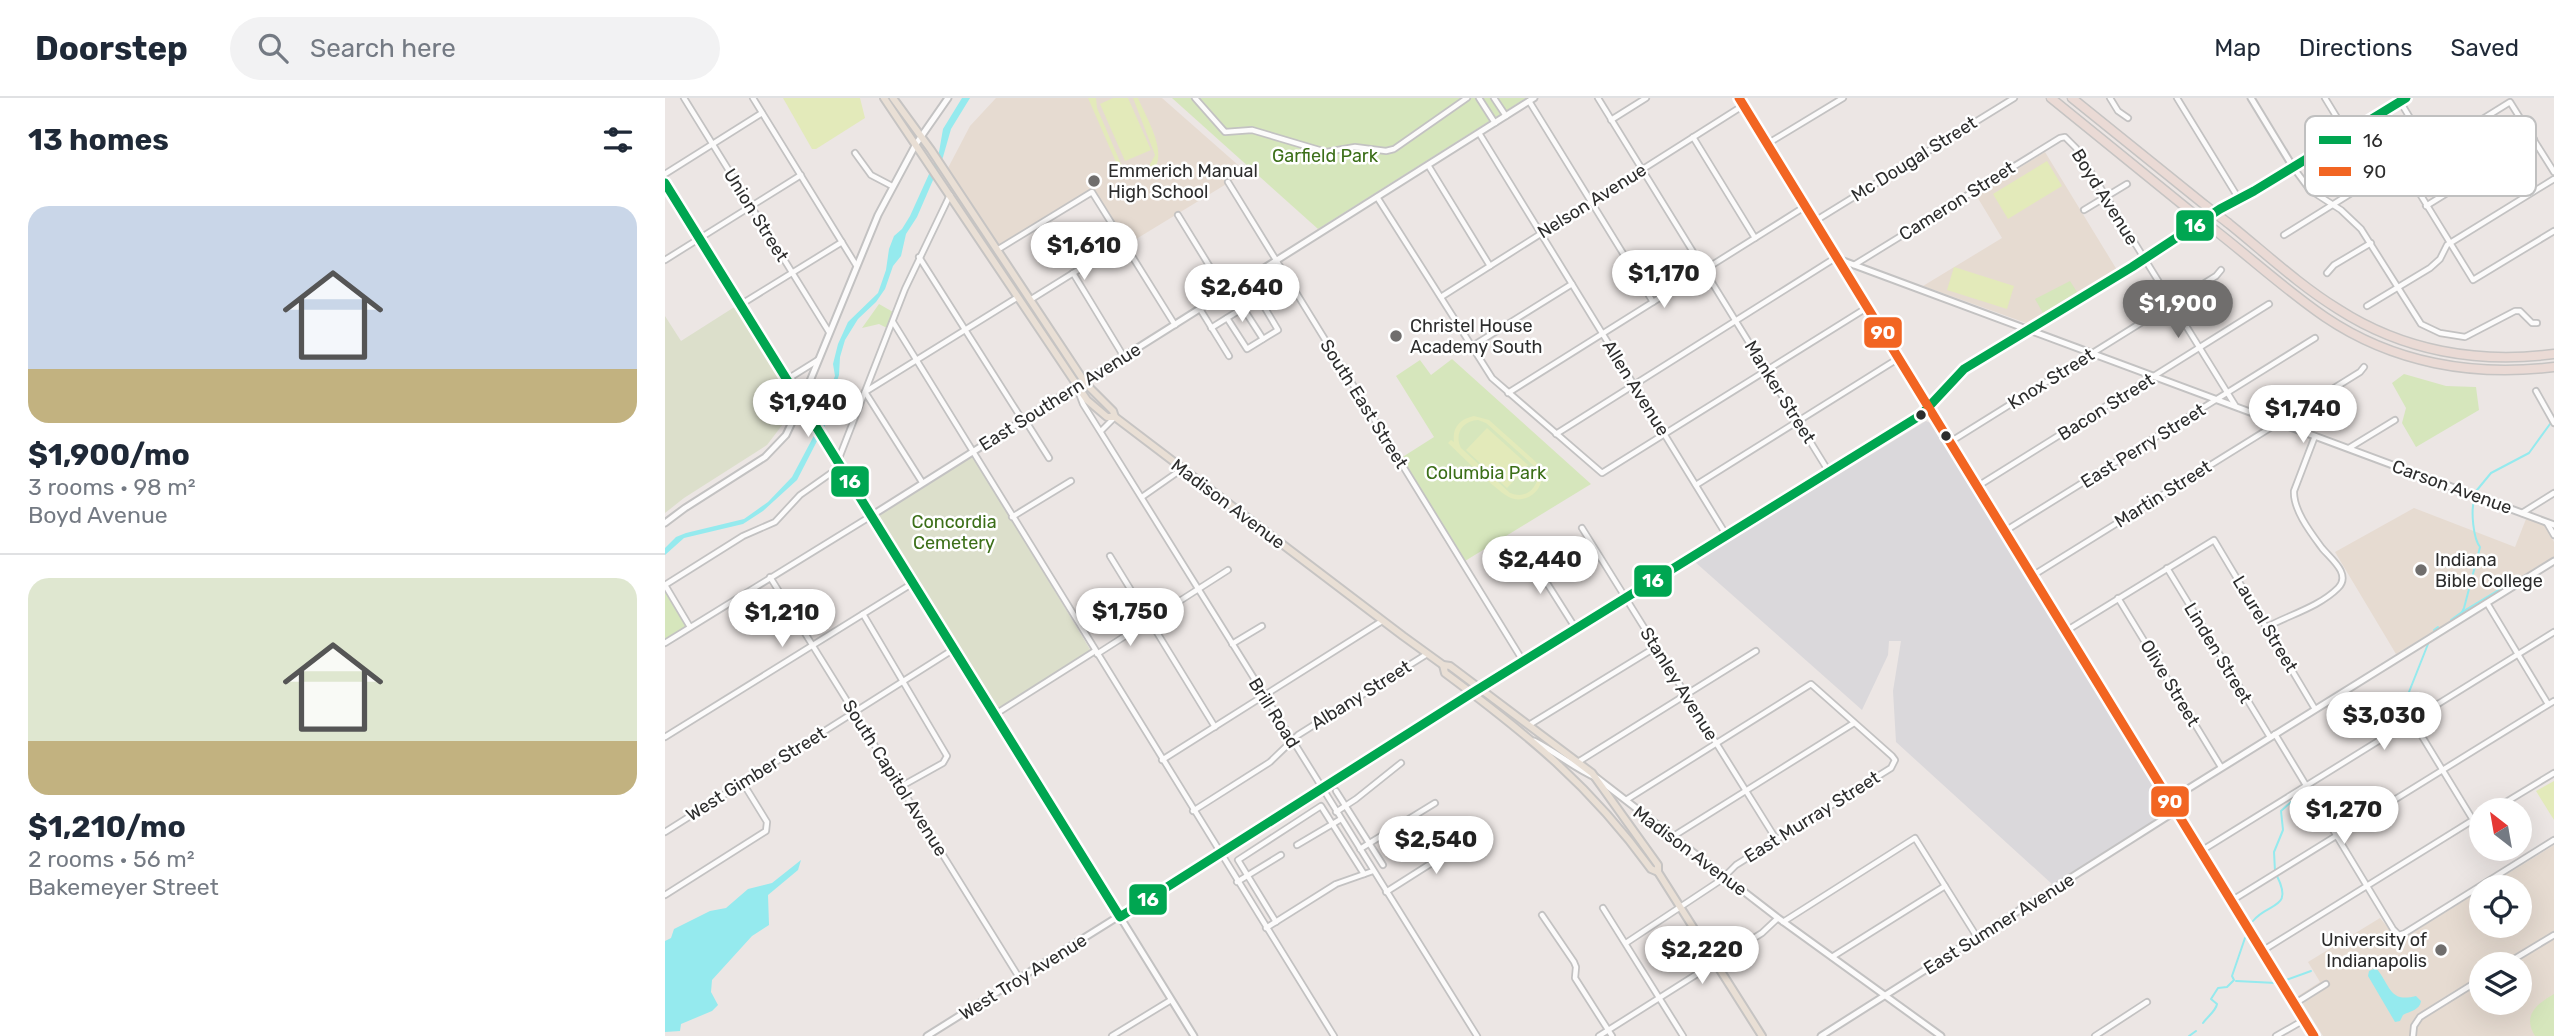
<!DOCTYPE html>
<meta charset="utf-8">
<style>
:root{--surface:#fff;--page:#f2f2f3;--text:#1f2937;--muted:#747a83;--line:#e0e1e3;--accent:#706e6d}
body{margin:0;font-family:Rubik,sans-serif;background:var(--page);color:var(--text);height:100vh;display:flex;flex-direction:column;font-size:26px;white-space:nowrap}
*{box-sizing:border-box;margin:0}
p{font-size:23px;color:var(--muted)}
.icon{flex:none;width:38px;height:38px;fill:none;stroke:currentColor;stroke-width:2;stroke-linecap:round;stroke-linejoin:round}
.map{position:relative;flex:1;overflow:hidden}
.side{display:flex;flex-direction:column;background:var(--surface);width:665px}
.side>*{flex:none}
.needle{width:46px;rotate:329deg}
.controls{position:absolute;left:1804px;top:700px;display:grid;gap:14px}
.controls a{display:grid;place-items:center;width:63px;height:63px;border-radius:50%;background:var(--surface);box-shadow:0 7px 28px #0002;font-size:35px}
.price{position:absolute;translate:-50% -60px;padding:0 16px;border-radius:24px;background:#fff;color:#222;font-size:23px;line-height:46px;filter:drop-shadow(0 2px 4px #0008)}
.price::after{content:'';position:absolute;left:50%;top:42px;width:21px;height:16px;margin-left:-10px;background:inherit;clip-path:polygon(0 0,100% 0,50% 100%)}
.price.active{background:var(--accent);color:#fff}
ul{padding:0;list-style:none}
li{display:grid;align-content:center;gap:14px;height:371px;padding:0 28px}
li+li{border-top:2px solid var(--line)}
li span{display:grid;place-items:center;height:217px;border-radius:21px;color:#555}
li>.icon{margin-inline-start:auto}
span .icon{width:126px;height:126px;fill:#fffc;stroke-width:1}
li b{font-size:30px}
h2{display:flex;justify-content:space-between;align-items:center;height:84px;padding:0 28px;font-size:30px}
header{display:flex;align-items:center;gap:42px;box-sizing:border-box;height:98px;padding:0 35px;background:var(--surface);border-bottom:2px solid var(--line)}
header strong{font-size:33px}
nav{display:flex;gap:38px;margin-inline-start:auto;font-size:24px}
.search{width:490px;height:63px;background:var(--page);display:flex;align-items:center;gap:18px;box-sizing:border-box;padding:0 24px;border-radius:38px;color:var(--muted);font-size:26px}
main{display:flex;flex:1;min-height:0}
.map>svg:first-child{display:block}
.industrial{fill:#dad8db}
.education{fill:#e6dbd1;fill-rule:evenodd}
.green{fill:#d6e6bc}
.cemetery{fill:#dcdfcb}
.pitch{fill:#e3eaba;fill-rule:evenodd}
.water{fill:#95eaee}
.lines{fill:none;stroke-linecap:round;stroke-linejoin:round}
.stream{stroke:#95eaee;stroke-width:2}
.street-casing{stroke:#c3c2c2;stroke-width:8}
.secondary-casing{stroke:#c3c2c2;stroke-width:9}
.primary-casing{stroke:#c6c4c3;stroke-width:10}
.highway-casing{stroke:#c6c4c3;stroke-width:11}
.street{stroke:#fcfbfb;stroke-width:4.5}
.secondary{stroke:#fcfbfb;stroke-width:5}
.primary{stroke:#e9dfd5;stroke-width:6}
.highway{stroke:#eadad5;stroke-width:8}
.highway-bridge-casing{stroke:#c6c4c3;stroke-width:11;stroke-linecap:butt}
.highway-bridge{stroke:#eadad5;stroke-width:8}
.bus-1-casing{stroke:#fff;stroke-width:14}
.bus-2-casing{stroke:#fff;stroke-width:14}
.bus-1{stroke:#00a651;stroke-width:9}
.bus-2{stroke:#f26522;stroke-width:9}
.poi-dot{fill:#706e6d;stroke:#fff;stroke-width:2.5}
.bus-dot{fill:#2d2d2d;stroke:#fff;stroke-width:2.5}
.labels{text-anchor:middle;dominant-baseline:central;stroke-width:5;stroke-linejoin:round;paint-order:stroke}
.park-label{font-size:18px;fill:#3c6f19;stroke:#fff}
.street-label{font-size:18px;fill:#2d2d2d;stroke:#fff}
.poi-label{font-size:18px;fill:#2d2d2d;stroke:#fff;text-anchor:start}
.key{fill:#fff;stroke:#c0c0c0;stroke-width:2}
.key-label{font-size:19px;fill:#2d2d2d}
.line-badge{stroke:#fff;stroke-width:2.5}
.badge-label{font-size:19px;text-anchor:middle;font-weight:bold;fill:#fff}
</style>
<header>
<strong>Doorstep</strong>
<div class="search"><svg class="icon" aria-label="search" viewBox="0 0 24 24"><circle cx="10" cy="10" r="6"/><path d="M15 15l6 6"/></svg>Search here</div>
<nav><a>Map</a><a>Directions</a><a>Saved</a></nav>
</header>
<main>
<section class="side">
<h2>13 homes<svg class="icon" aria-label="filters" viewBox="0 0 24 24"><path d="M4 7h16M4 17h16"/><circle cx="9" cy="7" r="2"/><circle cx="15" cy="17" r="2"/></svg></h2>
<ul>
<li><span style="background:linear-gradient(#c9d6e8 75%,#c2b280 0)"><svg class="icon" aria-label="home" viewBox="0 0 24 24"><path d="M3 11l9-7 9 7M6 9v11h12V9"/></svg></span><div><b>$1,900/mo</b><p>3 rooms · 98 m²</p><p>Boyd Avenue</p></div></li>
<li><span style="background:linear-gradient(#dfe7d0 75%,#c2b280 0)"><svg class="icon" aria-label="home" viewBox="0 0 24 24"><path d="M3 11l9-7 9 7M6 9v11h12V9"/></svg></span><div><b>$1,210/mo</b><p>2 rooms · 56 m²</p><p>Bakemeyer Street</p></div></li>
</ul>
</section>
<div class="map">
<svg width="1889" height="938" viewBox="0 0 1889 938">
<rect width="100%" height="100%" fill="#ece6e4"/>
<path class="industrial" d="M1261,323L1268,326L1506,709L1505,714L1388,787L1231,644L1228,593L1236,543H1224L1223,557L1197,612L1030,464Z"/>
<g class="education">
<path d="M331,0H497L581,74L463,146L429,91L332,150L283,70L305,28Z"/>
<path d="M1380,54L1452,172L1364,226L1258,188L1337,140L1311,97Z"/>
<path d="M1749,410L1850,449L1861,421L1880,426L1889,444V460L1731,556L1670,454Z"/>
<path d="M1889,747V938H1658L1633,898L1655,884L1643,864L1715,820L1730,838L1739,840L1816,792V828H1855V789H1821ZM1816,866H1855V905H1816Z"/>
</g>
<g class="green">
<path d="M507,0H861L653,131Z"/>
<path d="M1405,183L1412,194L1378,215L1370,201Z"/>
<path d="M214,206L228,214L222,230L214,226L197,230Z"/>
<path d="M787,261L926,386L800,463L736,360L769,339L731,278L755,262L766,277Z"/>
<path d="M1739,276L1781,288L1811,289L1814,312L1751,349L1737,325L1741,310L1727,285Z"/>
<path d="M0,493L22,530L0,544Z"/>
<path d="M1889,896V938H1870C1857,917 1872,906 1889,896Z"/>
</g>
<g class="cemetery">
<path d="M71,208L127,299L118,326L102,347L19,400L0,415V218L16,243Z"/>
<path d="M307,356L426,553L331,612L211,416Z"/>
</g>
<g class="pitch">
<path d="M118,0H195L200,20L151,51H147Z"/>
<path d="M423,0H431L432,10L456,66C464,75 473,76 483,70L490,57L468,0H473C481,20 511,66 479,78C469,81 461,78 454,71Z"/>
<path d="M448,0H463L486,52L460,63L435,6Z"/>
<path d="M1382,63L1397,88L1343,121L1328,96Z"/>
<path d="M1289,169L1349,188L1342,211L1282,192Z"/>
<path d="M809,318L824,322L871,364C876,372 879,380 874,389C869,399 856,404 846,400C832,394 796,357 783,345L786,342L789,344C787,329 795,321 809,318ZM813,322L821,325L869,368L872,383C867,395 858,400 845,395L796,350C789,336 797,323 813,322Z"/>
<path d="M822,330L863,367L842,390L801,352Z"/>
<path d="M1889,683V722L1871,693Z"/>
</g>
<g class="water">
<path d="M297,0H305L286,31L278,59L252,119L241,136L236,158L228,168L220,191L211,204L193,221L180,242L175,259L174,277L167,298L168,312L132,382L98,413L78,426L19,440L0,457V450L11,439L21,435L79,421L103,404L127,379L161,315V300L170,278L168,266L173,246L183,224L213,195L221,172L224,151L229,138L237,131L245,118L274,54L278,31Z"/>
<path d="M136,762L133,772L103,797L104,827L87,838L47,882L46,894L53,907L47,913L16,926L15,933L0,934V843L6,840L9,831L45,813L61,810L83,791L107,785Z"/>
<path d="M1711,870C1726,888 1724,905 1751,898L1756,903C1755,912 1745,913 1738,917L1735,923L1730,924L1703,878L1704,873Z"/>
</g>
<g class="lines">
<g class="stream">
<path d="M1812,392L1826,375L1864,355L1885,326"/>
<path d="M1797,514L1847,484"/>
<path d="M1786,522L1797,514L1799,510L1814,453L1815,449C1808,440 1806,413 1809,403"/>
<path d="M1769,532L1773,529"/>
<path d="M1744,617V594L1763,546"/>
<path d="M1632,699L1641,693"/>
<path d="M1610,773L1609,754L1618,732L1616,713L1626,704"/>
<path d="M1588,823C1603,804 1629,812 1612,778"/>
<path d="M1621,882L1646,873"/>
<path d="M1571,883L1611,885"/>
<path d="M1538,925C1542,919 1551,913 1552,906L1546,901L1553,890L1562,889L1569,882L1567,878L1580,840"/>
<path d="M1524,938L1531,933"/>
</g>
<defs>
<g id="street">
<path d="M19,0L164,234"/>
<path d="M88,0L191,167"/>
<path d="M530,0L560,34L587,32L661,54L690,49L721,53L729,51L802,0"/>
<path d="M814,0L830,25"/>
<path d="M829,0L841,18"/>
<path d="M933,0L1164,374"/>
<path d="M1445,0L1453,13L1463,20"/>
<path d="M1512,0L1574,101"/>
<path d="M1660,0L1682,36"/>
<path d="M1733,0L1765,53"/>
<path d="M864,3L988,204"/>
<path d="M946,22L981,0"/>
<path d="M814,35L1062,438"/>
<path d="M1028,39L1090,140"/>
<path d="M1102,46L1178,0"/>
<path d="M190,55L206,77L227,88"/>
<path d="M763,67L825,168"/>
<path d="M1628,69L1645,92L1676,112L1696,131L1756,226L1775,235L1800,239L1850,213H1855L1867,225H1872"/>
<path d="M1739,70L1808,182L1889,133"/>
<path d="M0,76L97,15"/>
<path d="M563,84L858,563"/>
<path d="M712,99L827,280L937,375L1203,209"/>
<path d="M1761,108L1869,41"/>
<path d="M1419,112L1462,86"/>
<path d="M513,117L561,195"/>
<path d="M1150,123L1349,0"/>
<path d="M1619,137L1704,84L1739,70L1845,4L1889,74"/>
<path d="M332,152L427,94L510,227"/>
<path d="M254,159L358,323"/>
<path d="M0,162L136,77"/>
<path d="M1189,167L1395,40L1400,39L1411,50L1570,307"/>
<path d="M408,175L459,259"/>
<path d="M1662,175L1669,167L1706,145"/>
<path d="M586,179L598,198"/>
<path d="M598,198L608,192"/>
<path d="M776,199L1079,7"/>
<path d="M365,202L458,144"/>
<path d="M75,207L177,144"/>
<path d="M1702,208L1765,170L1775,161L1782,147L1889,81"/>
<path d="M578,210L598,241"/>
<path d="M535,211L564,258"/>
<path d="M562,220L582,251L613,232L594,200L598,198"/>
<path d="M228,224L669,938"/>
<path d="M546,230L594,200"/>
<path d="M806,249L907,186"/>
<path d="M121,282L153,262"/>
<path d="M412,290L418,306L812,938"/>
<path d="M1871,293L1889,325"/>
<path d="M843,295L1141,108"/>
<path d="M360,322L384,360"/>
<path d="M436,333L450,319"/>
<path d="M891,336L1167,162L1173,161"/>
<path d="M1285,344L1551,178L1556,172"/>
<path d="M1684,350L1730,322"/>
<path d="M257,384L200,294L353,199"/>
<path d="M1031,387L1234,260"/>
<path d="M1313,388L1604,206"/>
<path d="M477,399L517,371"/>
<path d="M1857,415L1889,395"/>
<path d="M347,419L406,383"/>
<path d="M1882,425L1889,437"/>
<path d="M917,430L1111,741"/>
<path d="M1340,433L1650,240"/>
<path d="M861,452L911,531"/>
<path d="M445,458L550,629"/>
<path d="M1502,470L1605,639"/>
<path d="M1367,478L1695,274L1699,269"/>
<path d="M105,479L355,881"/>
<path d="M1453,500L1556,669"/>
<path d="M1822,505L1883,606"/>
<path d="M198,516L282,658L278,665L235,689"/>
<path d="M25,529L0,487L78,438L110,424L135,397L169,373L240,191L285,97"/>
<path d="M1602,529C1624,517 1654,509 1673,490C1687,476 1665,460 1657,450C1646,435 1628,412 1629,393L1650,338"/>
<path d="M1401,533L1549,442L1650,611"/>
<path d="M0,545L206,418"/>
<path d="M567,546L597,528"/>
<path d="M432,556L563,472"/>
<path d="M329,617L430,553"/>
<path d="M1747,622L1816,735"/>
<path d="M864,627L991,549"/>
<path d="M1610,636L1728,831L1734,837L1740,835L1889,742"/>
<path d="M0,639L248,485"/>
<path d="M497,662L717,523"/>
<path d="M913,664L1091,553"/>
<path d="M671,693L718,767"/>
<path d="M961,702L1146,586L1227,658L1230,662L1226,670L1071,767L1056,782L961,845"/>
<path d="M1828,712L1889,675"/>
<path d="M528,713L605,664L633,637L762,556"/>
<path d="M671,714L691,701L736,665"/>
<path d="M1809,723L1816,719"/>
<path d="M0,734L289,551"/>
<path d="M1007,739L1189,625"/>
<path d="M632,747L676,721"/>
<path d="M695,751L770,705"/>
<path d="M1536,753L1889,534"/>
<path d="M572,784L616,757"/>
<path d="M721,794L806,740"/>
<path d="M0,797L101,733L102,724L78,685"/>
<path d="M1566,803L1889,603"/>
<path d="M938,810L1018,938"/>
<path d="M877,817L909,864L911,869L910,880L947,938"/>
<path d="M611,824L573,762L656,708L699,776"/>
<path d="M1118,824L1250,740L1312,839"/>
<path d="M601,830L671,786L708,773"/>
<path d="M1597,853L1808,722"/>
<path d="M1167,859L1280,788"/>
<path d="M1841,866L1889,837"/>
<path d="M1629,906L1661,886"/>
<path d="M447,938L506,902"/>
<path d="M934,938L1097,835L1113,820"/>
<path d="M1430,938L1482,904"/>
<path d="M1611,938L1639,922"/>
<path d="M1748,938L1749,928L1755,919L1816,881"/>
</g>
<g id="secondary">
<path d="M1074,0L1649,938"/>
<path d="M1586,0L1628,69"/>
<path d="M0,85L529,938"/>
<path d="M1173,161L1889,427"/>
<path d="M206,418L869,0"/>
<path d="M0,425L20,410L100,359L121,337L136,305L213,117L251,46L283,0"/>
<path d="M869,643C891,654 909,670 932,680L1113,820L1276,938"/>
<path d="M1505,702L1889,463"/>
<path d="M262,938L1256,317C1273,303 1282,284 1299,271L1467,169L1555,111L1589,93L1741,0"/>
<path d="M1156,938L1511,713"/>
</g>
<g id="primary">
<path d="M219,0L422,302L442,319H450L738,538L778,567L785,568L927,675L993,767V774L1097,938"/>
<path d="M228,0L266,52L421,286L448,313L450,319"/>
<path d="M778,567L780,575C862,636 925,687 986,771L993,774"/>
</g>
<g id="highway">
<path d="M1386,0L1529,116"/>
<path d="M1407,0L1541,108"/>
<path d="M1563,125C1599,154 1634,187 1673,211C1738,253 1813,266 1889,256"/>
<path d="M1551,133C1587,161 1622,193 1660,219C1728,265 1808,279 1889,269"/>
</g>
</defs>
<use href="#street" class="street-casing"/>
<use href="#secondary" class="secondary-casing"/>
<use href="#primary" class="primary-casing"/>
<use href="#highway" class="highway-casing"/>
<use href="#street" class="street"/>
<use href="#secondary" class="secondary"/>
<use href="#primary" class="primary"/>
<use href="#highway" class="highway"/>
<defs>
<g id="highway-bridge">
<path d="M1541,108L1563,125"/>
<path d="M1529,116L1551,133"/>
</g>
</defs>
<use href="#highway-bridge" class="highway-bridge-casing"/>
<use href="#highway-bridge" class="highway-bridge"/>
<defs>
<path id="bus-1" d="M0,85L455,819L807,595L1256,317L1299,271L1467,169L1555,111L1589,93L1741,0"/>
<path id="bus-2" d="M1074,0L1649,938"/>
</defs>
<use href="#bus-1" class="bus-1-casing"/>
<use href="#bus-2" class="bus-2-casing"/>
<use href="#bus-1" class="bus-1"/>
<use href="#bus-2" class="bus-2"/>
</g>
<g class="poi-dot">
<circle cx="429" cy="83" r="7"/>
<circle cx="731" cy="238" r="7"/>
<circle cx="1756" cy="472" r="7"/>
<circle cx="1776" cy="852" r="7"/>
</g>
<g class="bus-dot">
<circle cx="1256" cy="317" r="6"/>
<circle cx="1281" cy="338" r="6"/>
</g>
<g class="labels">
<g class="park-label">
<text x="660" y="58">Garfield Park</text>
<text x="821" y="375">Columbia Park</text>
<text x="289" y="424">Concordia<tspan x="289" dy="21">Cemetery</tspan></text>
</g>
<g class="street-label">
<text transform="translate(1249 61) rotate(-32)">Mc Dougal Street</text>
<text transform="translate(1440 99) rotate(58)">Boyd Avenue</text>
<text transform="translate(927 103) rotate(-32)">Nelson Avenue</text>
<text transform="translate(1292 103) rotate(-32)">Cameron Street</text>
<text transform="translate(91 117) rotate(58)">Union Street</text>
<text transform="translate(1386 281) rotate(-32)">Knox Street</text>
<text transform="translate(971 290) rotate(58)">Allen Avenue</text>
<text transform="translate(1115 294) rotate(58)">Manker Street</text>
<text transform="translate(395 299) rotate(-32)">East Southern Avenue</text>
<text transform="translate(699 306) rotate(58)">South East Street</text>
<text transform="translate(1441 309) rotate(-32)">Bacon Street</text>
<text transform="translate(1478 348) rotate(-32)">East Perry Street</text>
<text transform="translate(1787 389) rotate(20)">Carson Avenue</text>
<text transform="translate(1498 396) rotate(-32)">Martin Street</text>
<text transform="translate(563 406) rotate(37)">Madison Avenue</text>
<text transform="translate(1600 526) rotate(59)">Laurel Street</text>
<text transform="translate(1553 555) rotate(59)">Linden Street</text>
<text transform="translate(1505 585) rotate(59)">Olive Street</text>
<text transform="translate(1014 586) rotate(58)">Stanley Avenue</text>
<text transform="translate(696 597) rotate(-32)">Albany Street</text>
<text transform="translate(609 615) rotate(58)">Brill Road</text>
<text transform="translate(91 676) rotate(-32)">West Gimber Street</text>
<text transform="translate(230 680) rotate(58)">South Capitol Avenue</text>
<text transform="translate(1147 719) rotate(-32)">East Murray Street</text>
<text transform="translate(1025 753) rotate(37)">Madison Avenue</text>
<text transform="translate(1334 826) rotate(-32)">East Sumner Avenue</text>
<text transform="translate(358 879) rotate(-32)">West Troy Avenue</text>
</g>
<g class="poi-label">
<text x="443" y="73">Emmerich Manual<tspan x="443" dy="21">High School</tspan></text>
<text x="745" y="228">Christel House<tspan x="745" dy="21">Academy South</tspan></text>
<text x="1770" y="462">Indiana<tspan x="1770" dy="21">Bible College</tspan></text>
<text x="1762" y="842" text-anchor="end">University of<tspan x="1762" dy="21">Indianapolis</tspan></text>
</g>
</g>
<rect x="1640" y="18" width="231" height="80" rx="10" class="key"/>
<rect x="1654" y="38" width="32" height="8" fill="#00a651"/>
<rect x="1654" y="69" width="32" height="9" fill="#f26522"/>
<g class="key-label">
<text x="1698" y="49">16</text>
<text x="1698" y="80">90</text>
</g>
<g class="line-badge">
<rect x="1510" y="111" width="40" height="33" rx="7" fill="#00a651"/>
<rect x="1198" y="218" width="40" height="33" rx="7" fill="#f26522"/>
<rect x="165" y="367" width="40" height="33" rx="7" fill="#00a651"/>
<rect x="968" y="466" width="40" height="34" rx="7" fill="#00a651"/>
<rect x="1485" y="687" width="40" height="33" rx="7" fill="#f26522"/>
<rect x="463" y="785" width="40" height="33" rx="7" fill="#00a651"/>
</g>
<g class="badge-label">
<text x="1530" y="134">16</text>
<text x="1218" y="241">90</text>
<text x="185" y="390">16</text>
<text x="988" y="489">16</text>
<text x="1505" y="710">90</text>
<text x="483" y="808">16</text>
</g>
</svg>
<div class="controls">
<a><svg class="needle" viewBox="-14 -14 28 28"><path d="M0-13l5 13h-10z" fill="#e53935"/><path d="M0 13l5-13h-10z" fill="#747a83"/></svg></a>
<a><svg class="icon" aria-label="locate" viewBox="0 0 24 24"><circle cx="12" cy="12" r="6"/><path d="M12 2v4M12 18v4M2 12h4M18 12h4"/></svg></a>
<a><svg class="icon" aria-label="layers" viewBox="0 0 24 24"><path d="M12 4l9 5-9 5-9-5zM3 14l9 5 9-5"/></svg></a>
</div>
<b class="price" style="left:419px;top:184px">$1,610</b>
<b class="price" style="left:999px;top:212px">$1,170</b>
<b class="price" style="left:577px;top:226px">$2,640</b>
<b class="price active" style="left:1513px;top:242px">$1,900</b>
<b class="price" style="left:143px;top:341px">$1,940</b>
<b class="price" style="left:1638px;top:347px">$1,740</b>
<b class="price" style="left:875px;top:498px">$2,440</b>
<b class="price" style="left:465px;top:550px">$1,750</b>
<b class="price" style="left:117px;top:551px">$1,210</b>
<b class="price" style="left:1719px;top:654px">$3,030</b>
<b class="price" style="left:1679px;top:748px">$1,270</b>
<b class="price" style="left:771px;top:778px">$2,540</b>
<b class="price" style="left:1037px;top:888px">$2,220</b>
</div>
</main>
